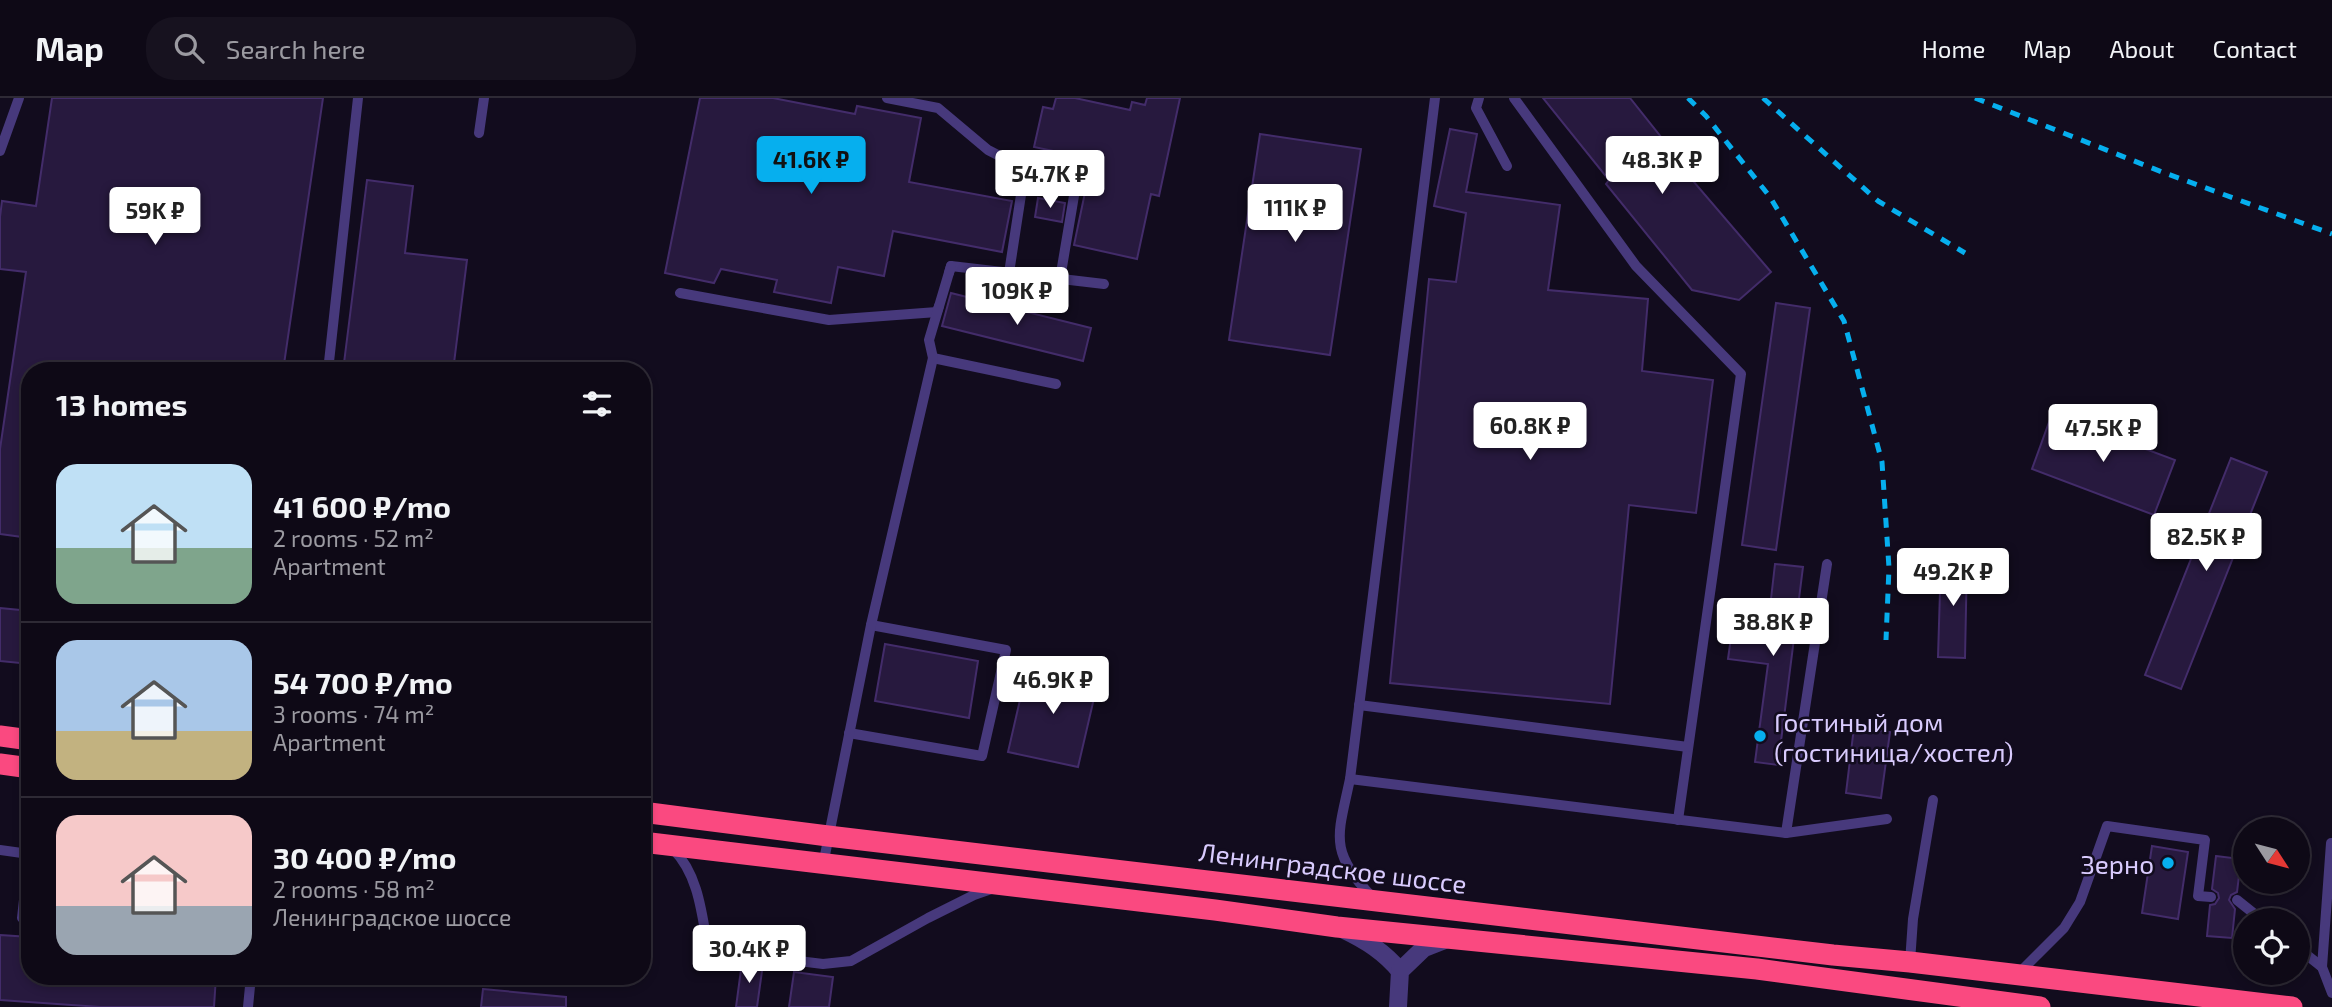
<!DOCTYPE html>
<meta charset="utf-8">
<style>
:root{--surface:#0e0916;--page:#17121f;--text:#f1f3f6;--muted:#9b9aa1;--line:#2e2a35;--accent:#06afee}
body{margin:0;font-family:"Exo 2",sans-serif;background:var(--page);color:var(--text);height:100vh;display:flex;flex-direction:column;font-size:26px;white-space:nowrap}
*{box-sizing:border-box;margin:0}
p{font-size:23px;color:var(--muted)}
.icon{flex:none;width:38px;height:38px;fill:none;stroke:currentColor;stroke-width:2;stroke-linecap:round;stroke-linejoin:round}
.map{position:relative;flex:1;overflow:hidden}
.panel{position:absolute;left:21px;top:264px;width:630px;height:623px;display:flex;flex-direction:column;background:var(--surface);border-radius:28px;box-shadow:0 4px 10px #0003,0 0 0 2px var(--line)}
.panel>*{flex:none}
.needle{width:46px;rotate:126deg}
.fabs{position:absolute;left:2233px;top:719px;display:grid;gap:14px}
.fabs a{display:grid;place-items:center;width:77px;height:77px;border-radius:50%;background:var(--surface);box-shadow:0 4px 10px #0003,0 0 0 2px var(--line);font-size:35px}
.price{position:absolute;translate:-50% -60px;padding:0 16px;border-radius:7px;background:#fff;color:#222;font-size:23px;line-height:46px;filter:drop-shadow(0 2px 4px #0008)}
.price::after{content:'';position:absolute;left:50%;top:42px;width:21px;height:16px;margin-left:-10px;background:inherit;clip-path:polygon(0 0,100% 0,50% 100%)}
.price.active{background:var(--accent);color:#111}
ul{padding:0;list-style:none}
li{display:flex;align-items:center;gap:21px;height:175px;padding:0 35px}
li+li{border-top:2px solid var(--line)}
li span{display:grid;place-items:center;flex:none;width:196px;height:140px;border-radius:21px;color:#555}
li>.icon{margin-inline-start:auto}
span .icon{width:84px;height:84px;fill:#fffc;stroke-width:1}
li b{font-size:30px}
h2{display:flex;justify-content:space-between;align-items:center;height:84px;padding:0 35px;font-size:30px}
header{display:flex;align-items:center;gap:42px;box-sizing:border-box;height:98px;padding:0 35px;background:var(--surface);border-bottom:2px solid var(--line)}
header strong{font-size:33px}
nav{display:flex;gap:38px;margin-inline-start:auto;font-size:24px}
.search{width:490px;height:63px;background:var(--page);display:flex;align-items:center;gap:18px;box-sizing:border-box;padding:0 24px;border-radius:28px;color:var(--muted);font-size:26px}
.map>svg:first-child{display:block}
.building{fill:#27193e;stroke:#432c6a;stroke-width:2}
.lines{fill:none;stroke-linecap:round;stroke-linejoin:round}
.lane{stroke:#47397c;stroke-width:10}
.street{stroke:#47397c;stroke-width:18}
.highway{stroke:#fa4980;stroke-width:21}
.rail{stroke:#06afee;stroke-width:5;stroke-dasharray:10 9;stroke-linecap:butt}
.poi-dot{fill:#06afee;stroke:#120c1e;stroke-width:2.5}
.labels{text-anchor:middle;dominant-baseline:central;stroke-width:5;stroke-linejoin:round;paint-order:stroke}
.poi-label{font-size:26px;fill:#d9cbfe;stroke:#120c1e;text-anchor:start}
.street-label{font-size:26px;fill:#d9cbfe;stroke:#120c1e}
</style>
<header>
<strong>Map</strong>
<div class="search"><svg class="icon" aria-label="search" viewBox="0 0 24 24"><circle cx="10" cy="10" r="6"/><path d="M15 15l6 6"/></svg>Search here</div>
<nav><a>Home</a><a>Map</a><a>About</a><a>Contact</a></nav>
</header>
<div class="map">
<svg width="2332" height="909" viewBox="0 0 2332 909">
<rect width="100%" height="100%" fill="#120c1e"/>
<g class="building">
<path d="M52,0H323L283,273H30V440L0,436V351L26,174L0,171V119L2,103L36,108Z"/>
<path d="M700,0H773L855,16L857,8L921,20L909,84L1012,103L1002,154L893,133L884,178L838,169L831,205L774,194L777,182L721,171L714,185L665,175Z"/>
<path d="M1056,0H1075L1130,12L1132,4L1145,7L1147,0H1180L1159,98L1151,96L1137,161L1074,147L1092,61L1034,49L1043,9L1053,11Z"/>
<path d="M1543,0H1630L1661,39L1658,42L1771,174L1739,202L1692,192L1606,86L1609,82Z"/>
<path d="M1450,31L1477,36L1466,94L1560,107L1548,192L1648,201L1642,273L1713,282L1696,415L1629,407L1610,606L1390,585L1429,181L1456,184L1466,115L1434,108Z"/>
<path d="M1260,36L1361,51L1330,257L1229,242Z"/>
<path d="M367,82L413,88L405,155L467,162L453,273H343Z"/>
<path d="M1038,100L1065,105L1062,124L1035,119Z"/>
<path d="M951,195L1091,230L1083,263L942,228Z"/>
<path d="M1776,205L1810,210L1776,452L1742,447Z"/>
<path d="M2052,316L2175,362L2154,417L2032,371Z"/>
<path d="M2231,360L2267,374L2181,591L2145,577Z"/>
<path d="M1941,460H1967L1965,560L1938,559Z"/>
<path d="M1775,466L1803,469L1778,667L1755,664L1768,566L1728,561L1732,532L1767,536Z"/>
<path d="M0,510L30,513V566L0,563Z"/>
<path d="M885,546L978,563L969,620L875,603Z"/>
<path d="M1028,567L1098,583L1078,669L1008,654Z"/>
<path d="M1854,629L1890,634L1881,700L1846,695Z"/>
<path d="M2152,748L2188,754L2178,821L2142,815Z"/>
<path d="M2216,758L2241,761L2237,794L2231,797L2229,802L2235,811L2232,840L2207,838L2210,807L2215,806L2219,800L2218,795L2212,791Z"/>
<path d="M0,837L30,839V878H216L214,909H100L0,902Z"/>
<path d="M742,864L763,866L757,909H736Z"/>
<path d="M794,874L833,879L829,909H789Z"/>
<path d="M483,891L566,899V909H481Z"/>
</g>
<g class="lines">
<g class="lane">
<path d="M887,0L938,10L988,52L1025,71"/>
<path d="M1479,0L1476,10L1507,68"/>
<path d="M1514,0L1636,168L1741,276L1678,722"/>
<path d="M479,35L484,0"/>
<path d="M0,53L19,0"/>
<path d="M949,175L951,168L1104,186"/>
<path d="M1009,175L1025,71L1077,80L1060,181"/>
<path d="M680,195L829,222L937,214L939,208"/>
<path d="M933,260L1056,286"/>
<path d="M328,273L358,0"/>
<path d="M1359,607L1688,649"/>
<path d="M849,635L982,658L1006,552L871,527"/>
<path d="M1350,681L1786,735L1887,721"/>
<path d="M1786,735L1827,466"/>
<path d="M2331,745L2322,869L2332,895"/>
<path d="M673,751C696,774 701,808 706,839L726,854L823,866L851,863L928,820L974,797L994,790"/>
<path d="M0,752L29,756L22,820L30,821"/>
<path d="M823,767L871,527L933,260L929,242L951,168"/>
<path d="M1372,799C1328,752 1338,738 1350,681L1435,0"/>
<path d="M2237,802L2262,822"/>
<path d="M2298,850L2322,869"/>
<path d="M1910,864L1913,821L1933,702"/>
<path d="M2018,876L2064,830L2080,804L2107,728L2205,742L2198,798L2211,799"/>
<path d="M248,909L251,878"/>
</g>
<g class="street">
<path d="M1344,832C1367,843 1384,854 1400,873"/>
<path d="M1398,909L1400,873L1424,850L1447,841"/>
</g>
<g class="highway">
<path d="M0,638L30,642"/>
<path d="M0,666L30,670"/>
<path d="M642,714L828,738L1833,857L1910,864L2292,909"/>
<path d="M642,744L1215,812L1337,829L1757,871L2040,909"/>
</g>
<g class="rail">
<path d="M1688,0L1706,18L1770,99L1844,223L1882,364L1889,470L1886,542"/>
<path d="M1763,0L1878,103L1965,155"/>
<path d="M1975,0L2162,74L2332,136"/>
</g>
</g>
<g class="poi-dot">
<circle cx="1760" cy="638" r="7"/>
<circle cx="2168" cy="765" r="7"/>
</g>
<g class="labels">
<g class="poi-label">
<text x="1774" y="623">Гостиный дом<tspan x="1774" dy="30">(гостиница/хостел)</tspan></text>
<text x="2154" y="765" text-anchor="end">Зерно</text>
</g>
<g class="street-label">
<text transform="translate(1333 769) rotate(7)">Ленинградское шоссе</text>
</g>
</g>
</svg>
<div class="fabs">
<a><svg class="needle" viewBox="-14 -14 28 28"><path d="M0-13l5 13h-10z" fill="#e53935"/><path d="M0 13l5-13h-10z" fill="#9b9aa1"/></svg></a>
<a><svg class="icon" aria-label="locate" viewBox="0 0 24 24"><circle cx="12" cy="12" r="6"/><path d="M12 2v4M12 18v4M2 12h4M18 12h4"/></svg></a>
</div>
<b class="price active" style="left:811px;top:98px">41.6K ₽</b>
<b class="price" style="left:1662px;top:98px">48.3K ₽</b>
<b class="price" style="left:1050px;top:112px">54.7K ₽</b>
<b class="price" style="left:1295px;top:146px">111K ₽</b>
<b class="price" style="left:155px;top:149px">59K ₽</b>
<b class="price" style="left:1017px;top:229px">109K ₽</b>
<b class="price" style="left:1530px;top:364px">60.8K ₽</b>
<b class="price" style="left:2103px;top:366px">47.5K ₽</b>
<b class="price" style="left:2206px;top:475px">82.5K ₽</b>
<b class="price" style="left:1953px;top:510px">49.2K ₽</b>
<b class="price" style="left:1773px;top:560px">38.8K ₽</b>
<b class="price" style="left:1053px;top:618px">46.9K ₽</b>
<b class="price" style="left:749px;top:887px">30.4K ₽</b>
<section class="panel">
<h2>13 homes<svg class="icon" aria-label="filters" viewBox="0 0 24 24"><path d="M4 7h16M4 17h16"/><circle cx="9" cy="7" r="2"/><circle cx="15" cy="17" r="2"/></svg></h2>
<ul>
<li><span style="background:linear-gradient(#bfe0f5 60%,#7fa58c 0)"><svg class="icon" aria-label="home" viewBox="0 0 24 24"><path d="M3 11l9-7 9 7M6 9v11h12V9"/></svg></span><div><b>41 600 ₽/mo</b><p>2 rooms · 52 m²</p><p>Apartment</p></div></li>
<li><span style="background:linear-gradient(#a9c7e8 65%,#c2b280 0)"><svg class="icon" aria-label="home" viewBox="0 0 24 24"><path d="M3 11l9-7 9 7M6 9v11h12V9"/></svg></span><div><b>54 700 ₽/mo</b><p>3 rooms · 74 m²</p><p>Apartment</p></div></li>
<li><span style="background:linear-gradient(#f6c9c9 65%,#9aa5b1 0)"><svg class="icon" aria-label="home" viewBox="0 0 24 24"><path d="M3 11l9-7 9 7M6 9v11h12V9"/></svg></span><div><b>30 400 ₽/mo</b><p>2 rooms · 58 m²</p><p>Ленинградское шоссе</p></div></li>
</ul>
</section>
</div>
